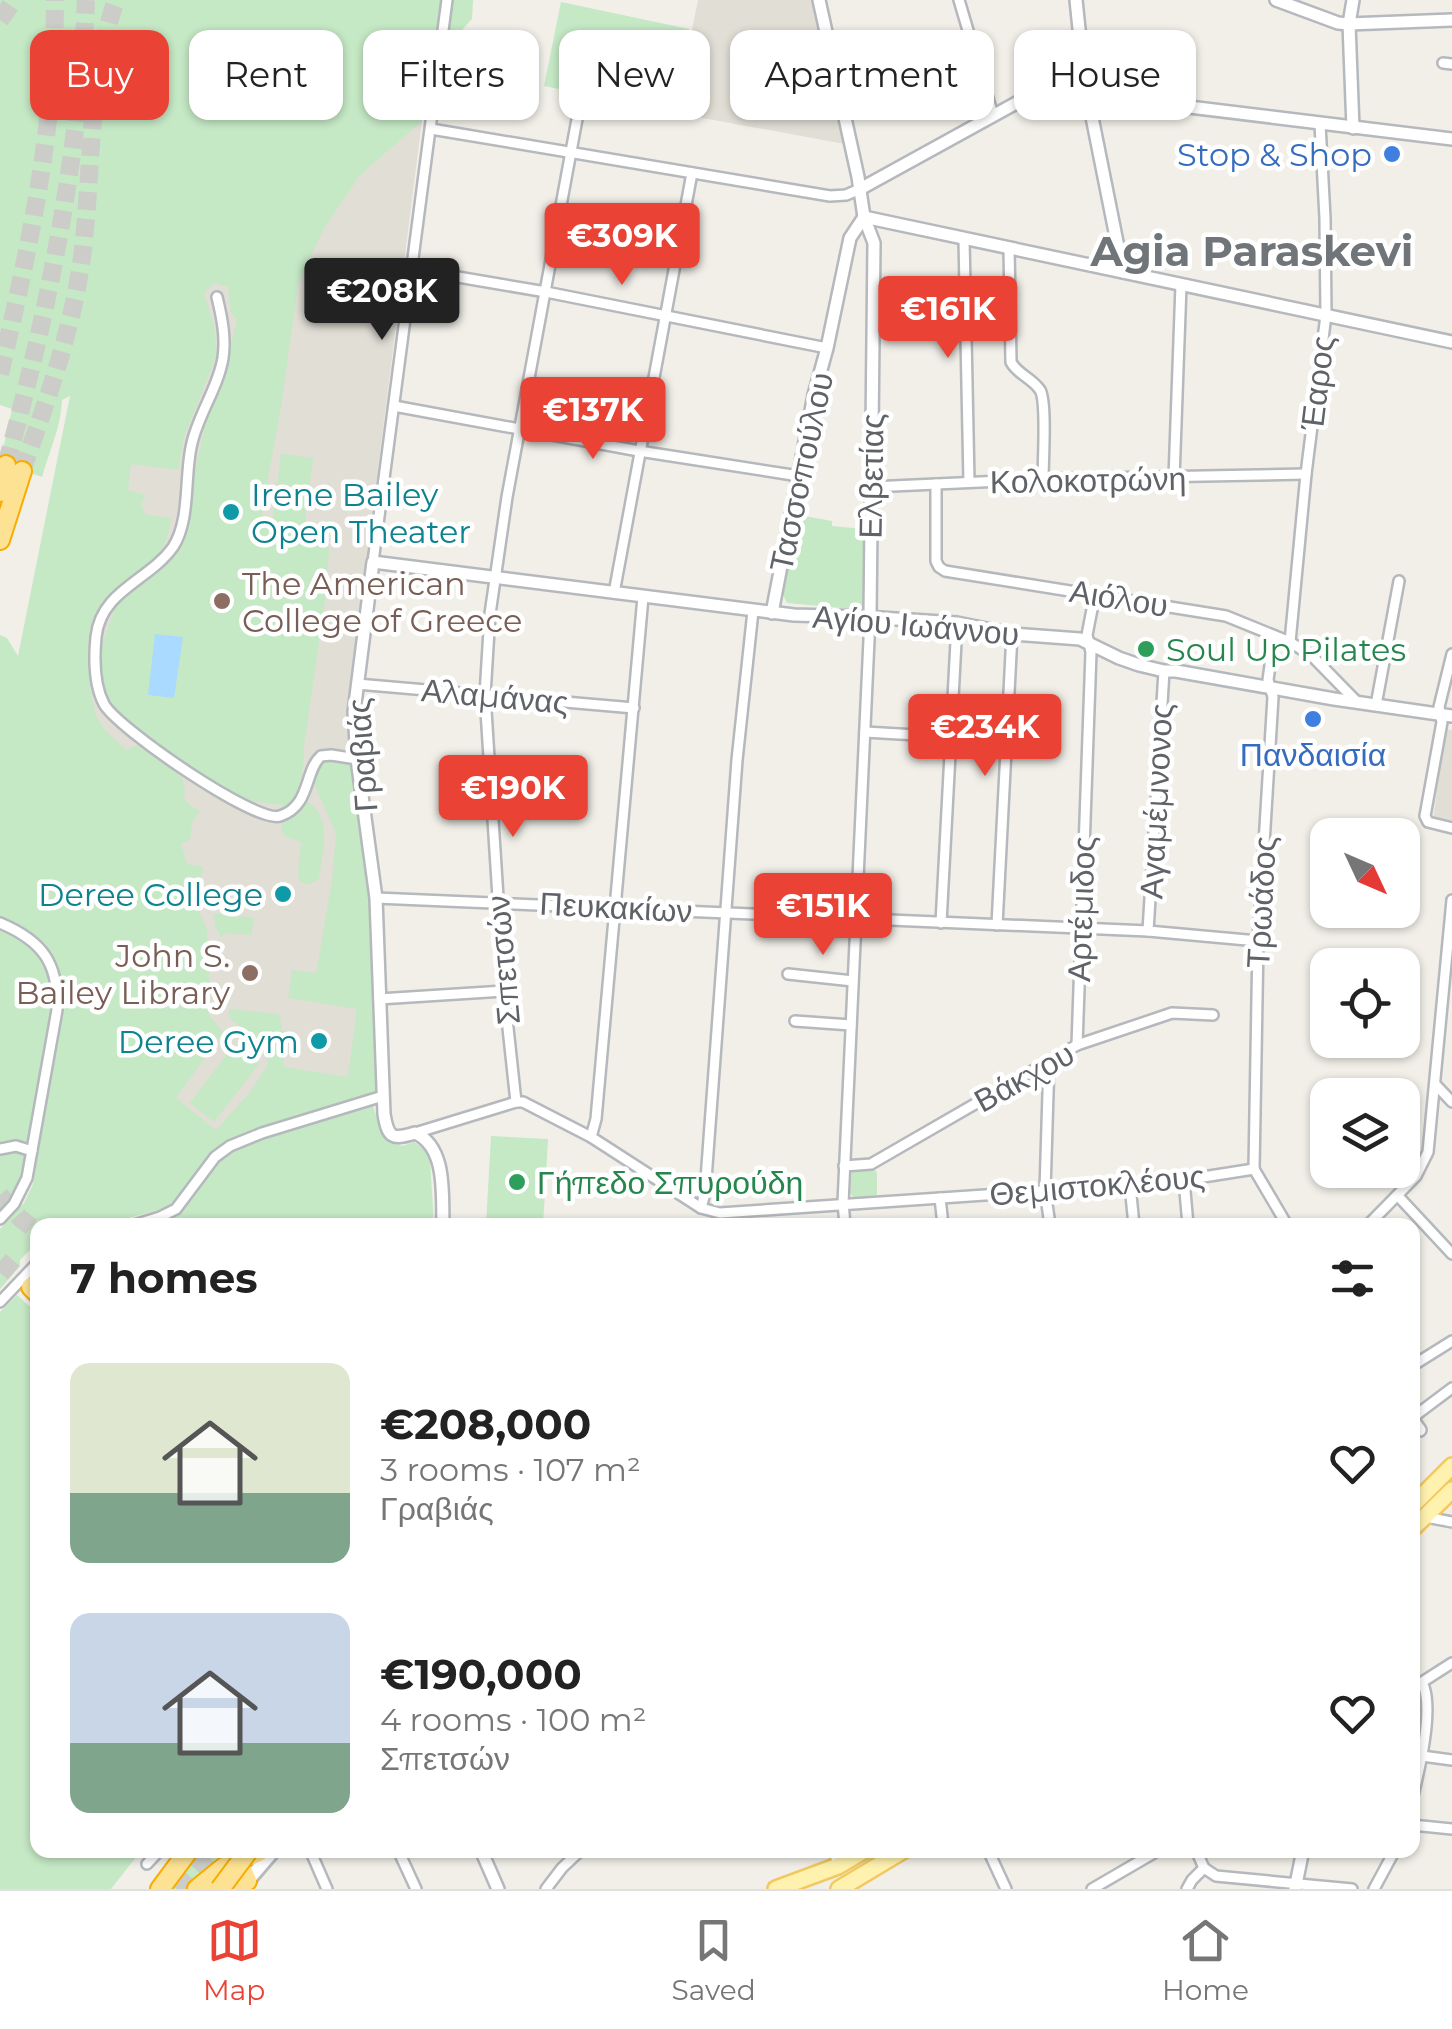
<!DOCTYPE html>
<meta charset="utf-8">
<style>
:root{--surface:#fff;--page:#f6f6f6;--text:#222;--muted:#767676;--line:#e0e0e0;--accent:#ea4335}
body{margin:0;font-family:Montserrat,sans-serif;background:var(--page);color:var(--text);height:100vh;display:flex;flex-direction:column;font-size:38px;white-space:nowrap}
*{box-sizing:border-box;margin:0}
p{font-size:32px;color:var(--muted)}
.icon{flex:none;width:55px;height:55px;fill:none;stroke:currentColor;stroke-width:2;stroke-linecap:round;stroke-linejoin:round}
.map{position:relative;flex:1;overflow:hidden}
.details{position:absolute;left:30px;top:1218px;width:1390px;height:640px;display:flex;flex-direction:column;background:var(--surface);border-radius:20px;box-shadow:0 2px 8px #0004}
.details>*{flex:none}
.hud{position:absolute;left:30px;top:30px;width:1392px;height:90px;display:flex;gap:20px}
.needle{width:65px;rotate:134deg}
.fabs{position:absolute;left:1310px;top:818px;display:grid;gap:20px}
.fabs a{display:grid;place-items:center;width:110px;height:110px;border-radius:20px;background:var(--surface);box-shadow:0 2px 8px #0004;font-size:50px}
.price{position:absolute;translate:-50% -85px;padding:0 22px;border-radius:10px;background:var(--accent);color:#fff;font-size:32px;line-height:65px;filter:drop-shadow(0 2px 5px #0008)}
.price::after{content:'';position:absolute;left:50%;top:60px;width:30px;height:22px;margin-left:-15px;background:inherit;clip-path:polygon(0 0,100% 0,50% 100%)}
.price.current{background:#222;color:#fff}
ul{padding:0;list-style:none}
li{display:flex;align-items:center;gap:30px;height:250px;padding:0 40px}
li span{display:grid;place-items:center;flex:none;width:280px;height:200px;border-radius:20px;color:#555}
li>.icon{margin-inline-start:auto}
span .icon{width:120px;height:120px;fill:#fffc;stroke-width:1}
li b{font-size:42px}
h2{display:flex;justify-content:space-between;align-items:center;height:120px;padding:0 40px;font-size:42px}
.tag{padding:0 35px;border-radius:20px;background:var(--surface);box-shadow:0 2px 8px #0004;font-size:35px;line-height:90px}
.tag.current{background:var(--accent);color:#fff}
.dock{display:flex;justify-content:space-around;align-items:center;height:140px;border-top:2px solid var(--line);background:var(--surface);font-size:28px;color:var(--muted)}
.dock a{display:grid;justify-items:center;gap:5px}
.dock .current{color:var(--accent)}
.map>svg:first-child{display:block}
.education{fill:#e1ded6}
.green{fill:#c5e8c5}
.water{fill:#aadaff}
.lines{fill:none;stroke-linecap:round;stroke-linejoin:round}
.motorway-tunnel{stroke:#ccccc8;stroke-width:18;stroke-dasharray:18 9;stroke-linecap:butt}
.minor-casing{stroke:#b5b8bc;stroke-width:14}
.tertiary-casing{stroke:#b5b8bc;stroke-width:16}
.secondary-casing{stroke:#b6babf;stroke-width:18}
.primary-casing{stroke:#f2c960;stroke-width:20}
.motorway-casing{stroke:#f9ab00;stroke-width:22}
.minor{stroke:#fff;stroke-width:9}
.tertiary{stroke:#fff;stroke-width:11}
.secondary{stroke:#fff;stroke-width:12}
.primary{stroke:#fff2af;stroke-width:15}
.motorway{stroke:#fde293;stroke-width:18}
.motorway-bridge-casing{stroke:#f9ab00;stroke-width:22;stroke-linecap:butt}
.motorway-bridge{stroke:#fde293;stroke-width:18}
.shop-dot{fill:#3f7fe0;stroke:#fff;stroke-width:4}
.culture-dot{fill:#0f9aa8;stroke:#fff;stroke-width:4}
.education-dot{fill:#8d6e63;stroke:#fff;stroke-width:4}
.leisure-dot{fill:#2e9e5b;stroke:#fff;stroke-width:4}
.labels{text-anchor:middle;dominant-baseline:central;stroke-width:9;stroke-linejoin:round;paint-order:stroke}
.shop-label{font-size:32px;fill:#366cbe;stroke:#fff;text-anchor:end}
.street-label{font-size:32px;fill:#5f6368;stroke:#fff}
.culture-label{font-size:32px;fill:#0d838f;stroke:#fff;text-anchor:end}
.education-label{font-size:32px;fill:#785e54;stroke:#fff;text-anchor:start}
.leisure-label{font-size:32px;fill:#27864d;stroke:#fff;text-anchor:start}
.district-label{font-size:42px;font-weight:bold;fill:#70757a;stroke:#fff}
</style>
<div class="map">
<svg width="1452" height="1889" viewBox="0 0 1452 1889">
<rect width="100%" height="100%" fill="#f1efe8"/>
<g class="education">
<path d="M698,0H814L824,54L845,144L675,113Z"/>
<path d="M224,43L433,60L425,97L347,713L378,1090L233,1139L177,1126L77,658Z"/>
<path d="M1445,729L1452,730V824L1433,820Z"/>
</g>
<g class="green">
<path d="M0,0H473L472,19L433,61L422,121L360,175L323,230L298,284L281,407L262,511L264,520L270,524L326,540L329,549L326,593L304,746C304,769 302,787 288,806L236,799L120,717L109,706L104,690L100,649L117,603L178,553L205,425L227,362L237,319L231,313L228,287L214,283L204,293L214,325L217,354L184,437L178,470L131,464L128,490L146,495L141,505L146,515L171,518C165,565 144,562 116,589C105,599 93,614 90,628C85,649 89,702 99,721C104,732 118,741 126,750L137,745L182,777L185,790L184,799L192,807L200,810L192,822L190,840L181,843L187,864L203,867L198,909L207,929L210,1003L213,1009L208,1014L223,1032L176,1098L216,1130L251,1091L268,1064C265,1041 247,1032 229,1018V1009L279,1014L284,1038L283,1067L348,1077L357,1009L288,998L292,970L316,973L332,881L336,833L314,783V772L318,764L324,761L352,762L371,898L379,1090L296,1117L219,1146L180,1197L166,1208L102,1225H38L37,1253L31,1249L20,1260V1266L0,1289V1229L24,1203L33,1184L62,1002L58,979L25,1171L15,1189L0,1206V635L7,638L18,656L70,396L62,400C61,428 49,451 42,477L0,462L12,409L0,405Z"/>
<path d="M561,2L689,29L672,112L544,86Z"/>
<path d="M737,35L777,44L774,61L759,58L751,98L732,94L740,55H745L733,52Z"/>
<path d="M281,454L313,458L304,528L272,523Z"/>
<path d="M799,515L832,521V526L863,529V610L787,603L783,595Z"/>
<path d="M304,800C334,813 322,853 319,879L309,884L300,882L298,875L301,842L285,836L281,829L284,820L295,813Z"/>
<path d="M214,914H233L235,918L243,916L254,918L251,935L224,933L221,937L215,927Z"/>
<path d="M234,1045L259,1064L214,1122L190,1103Z"/>
<path d="M372,1103L383,1136L402,1146L414,1142L426,1150L430,1160L434,1225H158L182,1211L219,1161L232,1150L264,1137Z"/>
<path d="M491,1136L548,1139L543,1225H486Z"/>
<path d="M873,1167L877,1173V1195L854,1198L850,1193L852,1171Z"/>
<path d="M17,1295L38,1314V1850H129L136,1857L111,1889H0V1312Z"/>
<path d="M197,1850H224L188,1889H169Z"/>
</g>
<path class="water" d="M155,634L183,637L174,698L148,695Z"/>
<g class="lines">
<g class="motorway-tunnel">
<path d="M0,20L14,0"/>
<path d="M0,374C29,249 55,130 55,0"/>
<path d="M6,465C48,314 79,157 86,0"/>
<path d="M22,471C47,401 72,331 82,257C93,171 87,83 116,0"/>
<path d="M0,1195L21,1219L38,1232"/>
<path d="M0,1261L31,1287"/>
<path d="M177,1889L213,1850"/>
</g>
<defs>
<g id="minor">
<path d="M959,0L993,115"/>
<path d="M1443,63L1452,64"/>
<path d="M431,129L830,196L846,195L860,189"/>
<path d="M964,239L969,482"/>
<path d="M1009,247L1011,362C1017,374 1032,378 1040,390C1047,401 1043,463 1043,479"/>
<path d="M411,269L546,292L827,348"/>
<path d="M217,297C222,318 226,337 223,358C218,388 199,413 192,443C184,474 191,520 173,547C149,581 101,590 96,637C94,658 94,685 104,704C117,728 256,824 280,816C311,806 304,771 321,756L331,755L357,759"/>
<path d="M394,406L639,451L799,476"/>
<path d="M1174,478L1181,285"/>
<path d="M936,484V561L939,567L945,571L1226,616L1290,642L1312,656L1357,702"/>
<path d="M871,487L1043,479L1306,474"/>
<path d="M373,562L447,0"/>
<path d="M614,593L692,173"/>
<path d="M1290,642L1306,474L1326,315L1325,218L1320,124"/>
<path d="M1452,654L1439,707L1442,722L1425,816L1428,822L1452,828"/>
<path d="M357,684L634,708"/>
<path d="M1376,705L1399,581"/>
<path d="M865,732L951,737"/>
<path d="M376,898L1148,931L1258,941"/>
<path d="M0,923C43,941 59,964 57,1010L27,1178L14,1204L0,1219"/>
<path d="M941,923L957,623"/>
<path d="M997,925L1012,634"/>
<path d="M1148,931L1164,671"/>
<path d="M788,974L853,981"/>
<path d="M379,999L504,991"/>
<path d="M795,1021L851,1025"/>
<path d="M1077,1045L1091,652L1087,635L1095,594"/>
<path d="M1049,1061L1045,1190L1050,1225"/>
<path d="M1435,1084L1452,1102"/>
<path d="M516,1102L504,991L485,695L490,614L507,497L580,103"/>
<path d="M415,1133L516,1102H523L591,1137L701,1208L720,1213L1130,1185L1184,1180L1254,1169"/>
<path d="M591,1137L596,1119L643,597"/>
<path d="M0,1149L16,1146L32,1151"/>
<path d="M844,1166L871,1164L1077,1045L1172,1013L1213,1015"/>
<path d="M1254,1169L1258,941L1273,697L1268,680L1274,636"/>
<path d="M1254,1169L1287,1225"/>
<path d="M1184,1180L1188,1225"/>
<path d="M1130,1185L1134,1225"/>
<path d="M1398,1196L1452,1254"/>
<path d="M940,1198L943,1225"/>
<path d="M701,1208L705,1193L737,760L753,611"/>
<path d="M134,1225L160,1217L176,1209L215,1157L230,1146L262,1133L383,1096"/>
<path d="M845,1225L843,1203L870,618"/>
<path d="M1368,1225L1416,1176L1428,1152L1452,900"/>
<path d="M0,1302L38,1262"/>
<path d="M1412,1366L1452,1341"/>
<path d="M1412,1418L1452,1388"/>
<path d="M1426,1517L1452,1522"/>
<path d="M1412,1682L1424,1687C1433,1714 1419,1771 1412,1800"/>
<path d="M1416,1686L1452,1663"/>
<path d="M1422,1756L1452,1760"/>
<path d="M1412,1825L1452,1829"/>
<path d="M310,1850L327,1889"/>
<path d="M398,1850L416,1889"/>
<path d="M834,1850L838,1866"/>
<path d="M988,1850L1006,1889"/>
<path d="M1196,1850L1204,1868L1216,1876L1352,1889"/>
<path d="M147,1864L160,1850"/>
<path d="M546,1889L562,1868L581,1850"/>
<path d="M1092,1889L1159,1850"/>
<path d="M1187,1889L1192,1880L1204,1868"/>
<path d="M1374,1889L1395,1850"/>
</g>
<g id="tertiary">
<path d="M819,0L858,177L864,217L874,243L870,618"/>
<path d="M1076,0L1084,77L1123,272"/>
<path d="M1276,0L1338,23L1349,24L1452,20"/>
<path d="M1353,128L1349,24L1353,0"/>
<path d="M860,189L1018,102L1041,93L1066,92L1452,139"/>
<path d="M864,217L1452,342"/>
<path d="M772,613L814,395L827,348L850,238L864,217"/>
<path d="M443,1225C442,1195 447,1147 415,1133C392,1140 388,1138 384,1114L376,898L357,759L354,712L373,562L794,615L865,617L957,623L1012,634L1080,639L1119,658L1139,665L1164,671H1176L1334,699L1452,716"/>
<path d="M1412,1419L1420,1430"/>
<path d="M481,1850L498,1889"/>
<path d="M1295,1889L1303,1850"/>
</g>
<path id="secondary" d="M243,1886L274,1850"/>
<g id="primary">
<path d="M1412,1506L1452,1466"/>
<path d="M1412,1529L1452,1490"/>
<path d="M776,1889L838,1866L865,1850"/>
<path d="M839,1889L904,1850"/>
</g>
<g id="motorway">
<path d="M0,492L6,465"/>
<path d="M0,540L22,471"/>
<path d="M31,1287L38,1294"/>
<path d="M160,1889L189,1850"/>
<path d="M197,1889L224,1867L259,1852"/>
<path d="M227,1889L247,1881L242,1869L232,1863"/>
</g>
</defs>
<use href="#minor" class="minor-casing"/>
<use href="#tertiary" class="tertiary-casing"/>
<use href="#secondary" class="secondary-casing"/>
<use href="#primary" class="primary-casing"/>
<use href="#motorway" class="motorway-casing"/>
<use href="#minor" class="minor"/>
<use href="#tertiary" class="tertiary"/>
<use href="#secondary" class="secondary"/>
<use href="#primary" class="primary"/>
<use href="#motorway" class="motorway"/>
<defs>
<path id="motorway-bridge" d="M220,1889L249,1850"/>
</defs>
<use href="#motorway-bridge" class="motorway-bridge-casing"/>
<use href="#motorway-bridge" class="motorway-bridge"/>
</g>
<g class="shop-dot">
<circle cx="1392" cy="154" r="10"/>
<circle cx="1313" cy="719" r="10"/>
</g>
<g class="culture-dot">
<circle cx="231" cy="512" r="10"/>
<circle cx="283" cy="894" r="10"/>
<circle cx="319" cy="1041" r="10"/>
</g>
<g class="education-dot">
<circle cx="222" cy="601" r="10"/>
<circle cx="250" cy="973" r="10"/>
</g>
<g class="leisure-dot">
<circle cx="1146" cy="649" r="10"/>
<circle cx="517" cy="1182" r="10"/>
</g>
<g class="labels">
<g class="shop-label">
<text x="1372" y="154">Stop &amp; Shop</text>
<text x="1313" y="754" text-anchor="middle">Πανδαισία</text>
</g>
<g class="street-label">
<text transform="translate(1317 383) rotate(-83)">Έαρος</text>
<text transform="translate(801 472) rotate(-78)">Τασσοπούλου</text>
<text transform="translate(871 476) rotate(-89)">Ελβετίας</text>
<text transform="translate(1088 480) rotate(-1)">Κολοκοτρώνη</text>
<text transform="translate(1119 598) rotate(9)">Αιόλου</text>
<text transform="translate(916 625) rotate(5)">Αγίου Ιωάννου</text>
<text transform="translate(495 696) rotate(5)">Αλαμάνας</text>
<text transform="translate(362 755) rotate(-94)">Γραβιάς</text>
<text transform="translate(1156 801) rotate(-87)">Αγαμέμνονος</text>
<text transform="translate(1261 902) rotate(-87)">Τρωάδος</text>
<text transform="translate(616 907) rotate(3)">Πευκακίων</text>
<text transform="translate(1081 909) rotate(-88)">Αρτέμιδος</text>
<text transform="translate(503 960) rotate(-95)">Σπετσών</text>
<text transform="translate(1024 1077) rotate(-29)">Βάκχου</text>
<text transform="translate(1097 1185) rotate(-5)">Θεμιστοκλέους</text>
</g>
<g class="culture-label">
<text x="251" y="494" text-anchor="start">Irene Bailey<tspan x="251" dy="37">Open Theater</tspan></text>
<text x="263" y="894">Deree College</text>
<text x="299" y="1041">Deree Gym</text>
</g>
<g class="education-label">
<text x="242" y="583">The American<tspan x="242" dy="37">College of Greece</tspan></text>
<text x="230" y="955" text-anchor="end">John S.<tspan x="230" dy="37">Bailey Library</tspan></text>
</g>
<g class="leisure-label">
<text x="1166" y="649">Soul Up Pilates</text>
<text x="537" y="1182">Γήπεδο Σπυρούδη</text>
</g>
<g class="district-label">
<text x="1252" y="251">Agia Paraskevi</text>
</g>
</g>
</svg>
<div class="fabs">
<a><svg class="needle" viewBox="-14 -14 28 28"><path d="M0-13l5 13h-10z" fill="#e53935"/><path d="M0 13l5-13h-10z" fill="#767676"/></svg></a>
<a><svg class="icon" aria-label="locate" viewBox="0 0 24 24"><circle cx="12" cy="12" r="6"/><path d="M12 2v4M12 18v4M2 12h4M18 12h4"/></svg></a>
<a><svg class="icon" aria-label="layers" viewBox="0 0 24 24"><path d="M12 4l9 5-9 5-9-5zM3 14l9 5 9-5"/></svg></a>
</div>
<b class="price" style="left:622px;top:288px">€309K</b>
<b class="price current" style="left:382px;top:343px">€208K</b>
<b class="price" style="left:948px;top:361px">€161K</b>
<b class="price" style="left:593px;top:462px">€137K</b>
<b class="price" style="left:985px;top:779px">€234K</b>
<b class="price" style="left:513px;top:840px">€190K</b>
<b class="price" style="left:823px;top:958px">€151K</b>
<div class="hud">
<a class="tag current">Buy</a>
<a class="tag">Rent</a>
<a class="tag">Filters</a>
<a class="tag">New</a>
<a class="tag">Apartment</a>
<a class="tag">House</a>
</div>
<section class="details">
<h2>7 homes<svg class="icon" aria-label="filters" viewBox="0 0 24 24"><path d="M4 7h16M4 17h16"/><circle cx="9" cy="7" r="2"/><circle cx="15" cy="17" r="2"/></svg></h2>
<ul>
<li><span style="background:linear-gradient(#dfe7d0 65%,#7fa58c 0)"><svg class="icon" aria-label="home" viewBox="0 0 24 24"><path d="M3 11l9-7 9 7M6 9v11h12V9"/></svg></span><div><b>€208,000</b><p>3 rooms · 107 m²</p><p>Γραβιάς</p></div><svg class="icon" aria-label="heart" viewBox="0 0 24 24"><path d="M12 20l-8-8c-3-5 5-10 8-4 3-6 11-1 8 4z"/></svg></li>
<li><span style="background:linear-gradient(#c9d6e8 65%,#7fa58c 0)"><svg class="icon" aria-label="home" viewBox="0 0 24 24"><path d="M3 11l9-7 9 7M6 9v11h12V9"/></svg></span><div><b>€190,000</b><p>4 rooms · 100 m²</p><p>Σπετσών</p></div><svg class="icon" aria-label="heart" viewBox="0 0 24 24"><path d="M12 20l-8-8c-3-5 5-10 8-4 3-6 11-1 8 4z"/></svg></li>
</ul>
</section>
</div>
<nav class="dock">
<a class="current"><svg class="icon" aria-label="map" viewBox="0 0 24 24"><path d="M3 6l6-2 6 2 6-2v14l-6 2-6-2-6 2zM9 4v14M15 6v14"/></svg>Map</a>
<a><svg class="icon" aria-label="saved" viewBox="0 0 24 24"><path d="M7 4h10v16l-5-4-5 4z"/></svg>Saved</a>
<a><svg class="icon" aria-label="home" viewBox="0 0 24 24"><path d="M3 11l9-7 9 7M6 9v11h12V9"/></svg>Home</a>
</nav>
